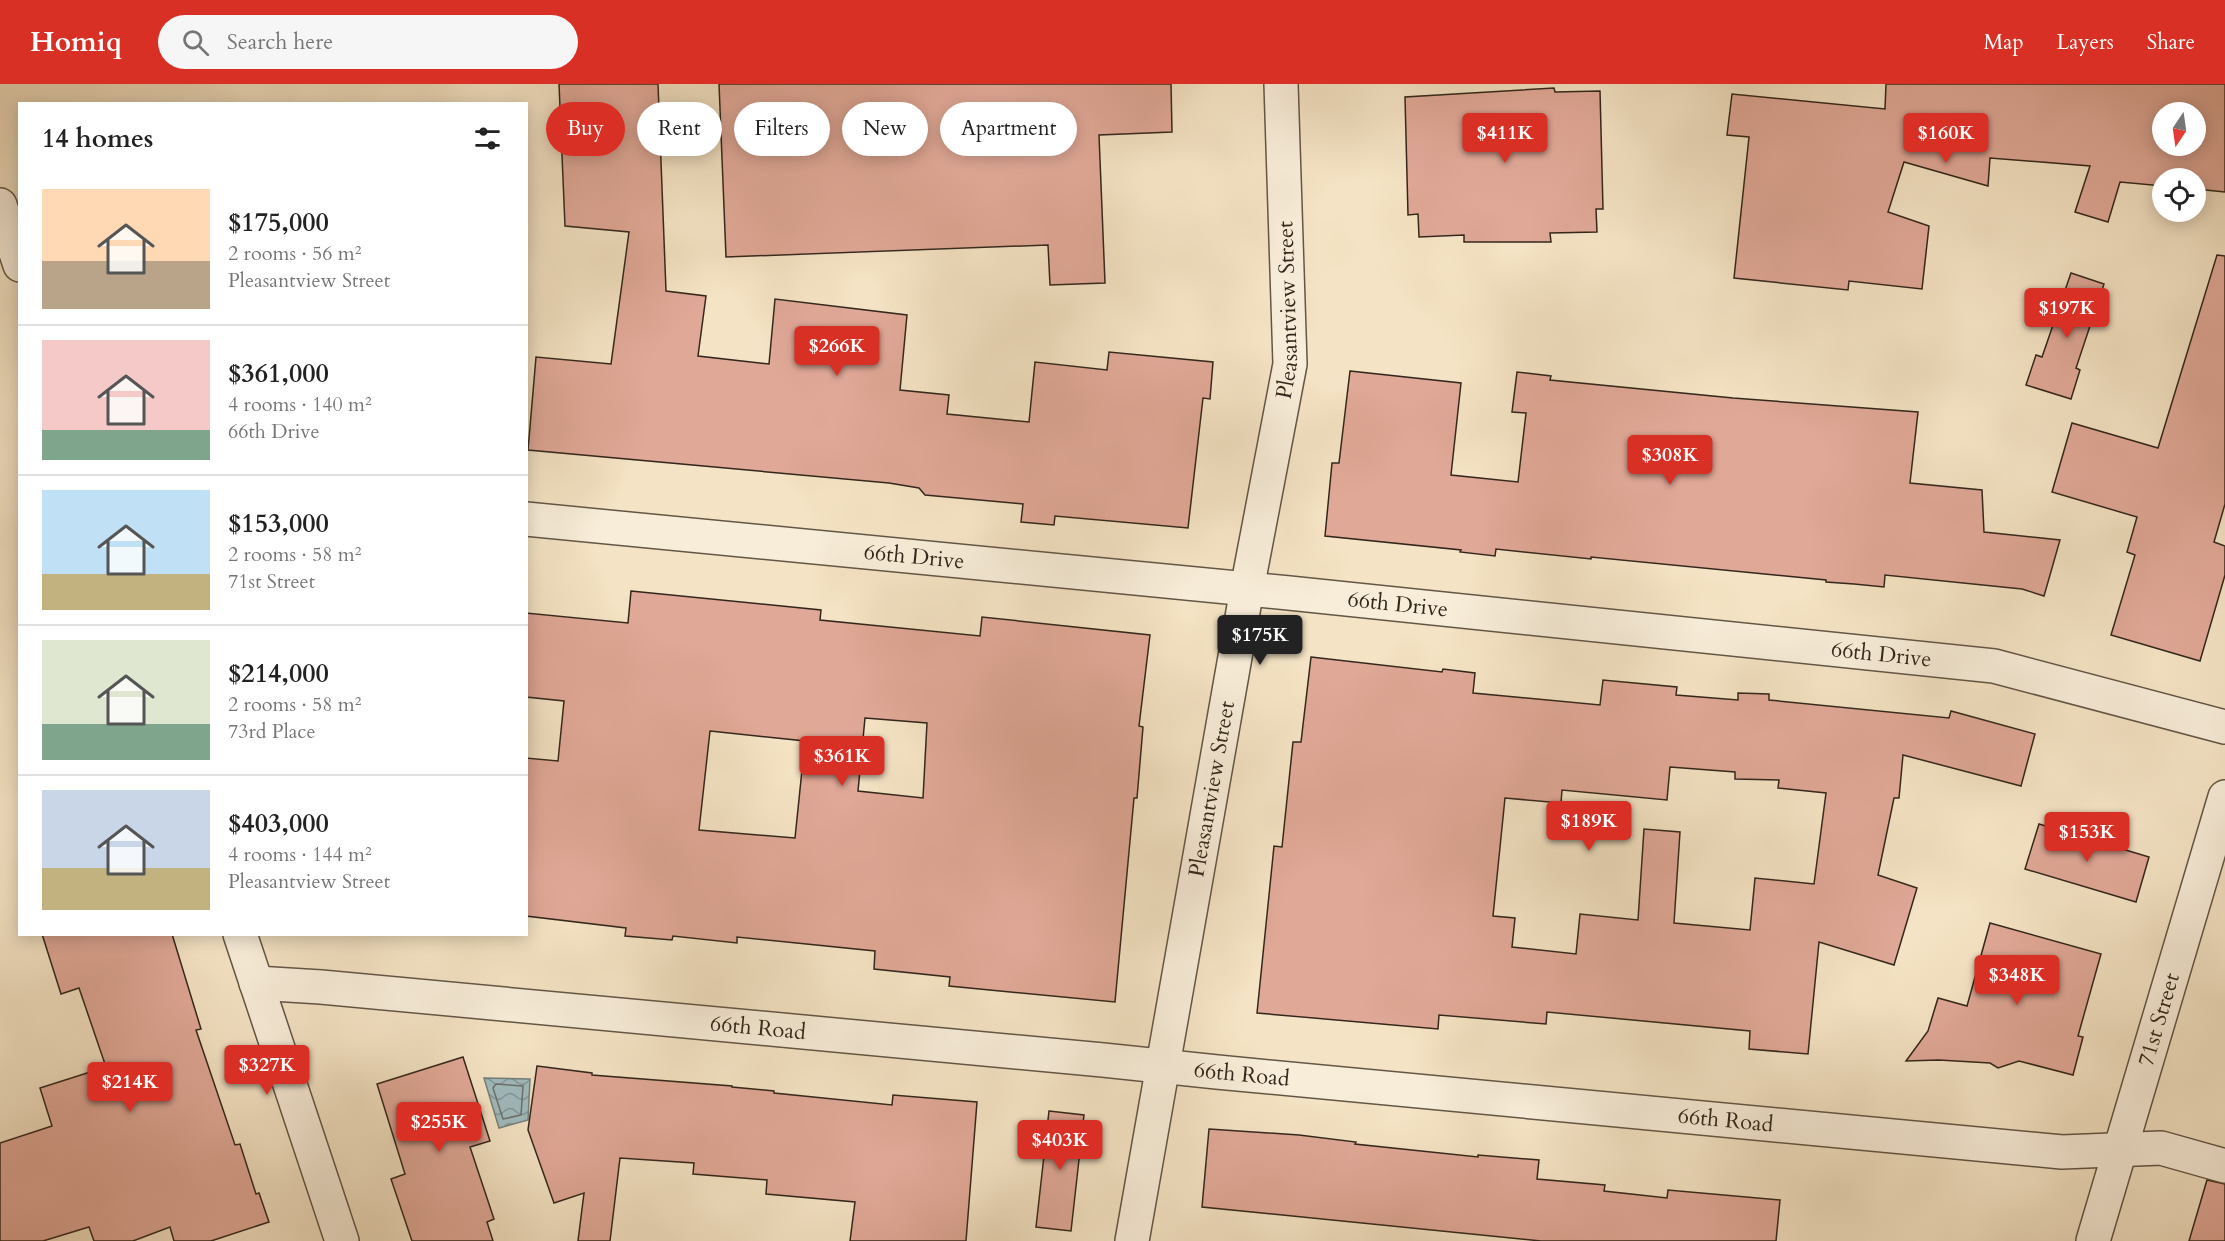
<!DOCTYPE html>
<meta charset="utf-8">
<style>
:root{--surface:#fff;--page:#f6f6f6;--text:#222;--muted:#767676;--line:#e0e0e0;--accent:#d93025}
body{margin:0;font-family:Cardo,serif;background:var(--page);color:var(--text);height:100vh;display:flex;flex-direction:column;font-size:22px;white-space:nowrap}
*{box-sizing:border-box;margin:0}
p{font-size:20px;color:var(--muted)}
.icon{flex:none;width:33px;height:33px;fill:none;stroke:currentColor;stroke-width:2;stroke-linecap:round;stroke-linejoin:round}
.map{position:relative;flex:1;overflow:hidden}
.drawer{position:absolute;left:18px;top:18px;width:510px;height:834px;display:flex;flex-direction:column;background:var(--surface);border-radius:0px;box-shadow:0 3px 15px #0003}
.drawer>*{flex:none}
.top-card{position:absolute;left:546px;top:18px;width:570px;height:54px;display:flex;gap:12px}
.needle{width:39px;rotate:193deg}
.tools{position:absolute;left:2152px;top:18px;display:grid;gap:12px}
.tools a{display:grid;place-items:center;width:54px;height:54px;border-radius:50%;background:var(--surface);box-shadow:0 3px 15px #0003;font-size:30px}
.price{position:absolute;translate:-50% -51px;padding:0 14px;border-radius:6px;background:var(--accent);color:#fff;font-size:20px;line-height:39px;filter:drop-shadow(0 2px 3px #0008)}
.price::after{content:'';position:absolute;left:50%;top:36px;width:18px;height:14px;margin-left:-9px;background:inherit;clip-path:polygon(0 0,100% 0,50% 100%)}
.price.selected{background:#222;color:#fff}
ul{padding:0;list-style:none}
li{display:flex;align-items:center;gap:18px;height:150px;padding:0 24px}
li+li{border-top:2px solid var(--line)}
li span{display:grid;place-items:center;flex:none;width:168px;height:120px;border-radius:0px;color:#555}
li>.icon{margin-inline-start:auto}
span .icon{width:72px;height:72px;fill:#fffc;stroke-width:1}
li b{font-size:26px}
h2{display:flex;justify-content:space-between;align-items:center;height:72px;padding:0 24px;font-size:26px}
.pill{padding:0 21px;border-radius:27px;background:var(--surface);box-shadow:0 3px 15px #0003;font-size:21px;line-height:54px}
.pill.selected{background:var(--accent);color:#fff}
header{display:flex;align-items:center;gap:36px;box-sizing:border-box;height:84px;padding:0 30px;background:var(--accent);color:#fff}
header strong{font-size:28px}
nav{display:flex;gap:33px;margin-inline-start:auto;font-size:21px}
.search{width:420px;height:54px;background:var(--page);display:flex;align-items:center;gap:15px;box-sizing:border-box;padding:0 21px;border-radius:33px;color:var(--muted);font-size:22px}
.map>svg:first-child{display:block}
.water{fill:url(#water-waves);stroke:#74807d;stroke-width:1.5}
.lines{fill:none;stroke-linecap:round;stroke-linejoin:round}
.shore{stroke:#6a716c;stroke-width:1.5}
.building{fill:#e0a897;stroke:#33271b;stroke-width:1.5;fill-rule:evenodd}
.street-casing{stroke:#635645;stroke-width:36}
.street{stroke:#f8edd9;stroke-width:33}
.labels{text-anchor:middle;dominant-baseline:central;stroke-width:4.5;stroke-linejoin:round;paint-order:stroke}
.street-label{font-size:22px;fill:#33271b;stroke:#f8edd9}
</style>
<header>
<strong>Homiq</strong>
<div class="search"><svg class="icon" aria-label="search" viewBox="0 0 24 24"><circle cx="10" cy="10" r="6"/><path d="M15 15l6 6"/></svg>Search here</div>
<nav><a>Map</a><a>Layers</a><a>Share</a></nav>
</header>
<div class="map">
<svg width="2225" height="1157" viewBox="0 0 2225 1157">
<defs>
<pattern id="water-waves" width="16" height="10" patternUnits="userSpaceOnUse" patternTransform="scale(1.5)"><rect width="16" height="10" fill="#a0bbbe"/><path d="M0 5q4-4 8 0t8 0" fill="none" stroke="#83989a"/></pattern>
</defs>
<rect width="100%" height="100%" fill="#f4e3c4"/>
<filter id="stains"><feTurbulence type="fractalNoise" baseFrequency=".00333" numOctaves="4"/><feColorMatrix values="0 0 0 0 .2 0 0 0 0 .09 0 0 0 0 .02 0 0 0 .5 -.17"/></filter>
<radialGradient id="worn" r=".72"><stop offset=".6" stop-color="#630" stop-opacity="0"/><stop offset="1" stop-color="#630" stop-opacity=".3"/></radialGradient>
<path class="water" d="M484,994L530,995L528,1036L499,1044Z"/>
<g class="lines">
<path class="shore" d="M496,1000L523,1002L521,1031L503,1035L493,1004Z"/>
</g>
<g class="building">
<path d="M559,0H658L666,207L706,212L698,272L769,280L775,215L907,231L900,306L949,311L947,330L1029,338L1035,278L1107,286L1109,268L1213,278L1210,315L1203,314L1188,444L1055,432L1054,441L1021,438L1023,420L925,411L919,404L889,399L528,366L536,273L611,280L629,148L565,142Z"/>
<path d="M719,0H1171L1172,48L1099,51L1105,199L1050,201L1048,161L726,173Z"/>
<path d="M1886,0H2225V108L2196,105V94H2163V102L2120,98L2108,138L2075,128L2090,82L1990,74L1988,102L1904,78L1888,128L1929,142L1922,205L1849,197L1848,206L1734,194L1749,53L1727,51L1732,10L1885,25ZM2163,28H2196V62H2163Z"/>
<path d="M1554,4L1555,8L1600,7L1603,125H1596L1597,148L1550,149L1551,158H1464V151L1419,153L1418,130L1408,131L1405,13Z"/>
<path d="M2217,171L2225,172V420L2214,458L2225,462V491L2200,577L2111,551L2135,471L2127,468L2137,433L2052,408L2072,339L2158,364Z"/>
<path d="M2071,189L2104,200L2076,284L2080,286L2071,315L2026,301L2036,271L2042,273Z"/>
<path d="M1350,287L1461,299L1451,391L1518,398L1526,329L1512,328L1517,288L1551,292L1550,296L1733,314L1918,328L1910,399L1982,406L1984,448L2060,456L2044,512L2022,505L1885,491L1884,503L1854,500L1826,498V496L1591,473V475L1496,465L1495,472L1460,468L1461,466L1325,452L1332,379H1339Z"/>
<path d="M631,507L821,526L820,536L980,552L982,533L1150,551L1139,642L1143,643L1137,714H1134L1115,918L949,902L950,893L874,885L875,867L737,853V859L673,852L672,856L625,852L626,844L526,832V674L558,677L564,617L526,613V529L628,539ZM865,634L927,639L923,714L858,707ZM710,647L805,657L795,754L699,746Z"/>
<path d="M1311,573L1442,588L1443,585L1475,589L1473,609L1600,621L1603,596L1677,603L1676,611L1738,616V609L1769,610V616L1949,634L1951,627L2035,650L2021,702L1903,671L1899,714H1894L1878,791L1917,804L1894,881L1819,858L1808,970L1749,965L1750,947L1547,928L1546,940L1439,931L1438,945L1257,929L1274,762L1282,763L1293,658H1301ZM1670,683L1735,688V695L1779,696L1778,704L1826,709L1814,800L1755,794L1750,846L1674,839L1680,748L1644,745L1638,836L1580,830L1576,870L1512,863L1515,834L1493,832L1505,714L1561,719L1562,706L1667,716Z"/>
<path d="M2039,740L2149,773L2136,818L2025,785Z"/>
<path d="M1990,839L2101,870L2078,952L2083,953L2073,991L2019,977L1998,984L1990,979L1939,976L1906,977L1928,947L1938,914L1967,922Z"/>
<path d="M42,850H172L201,945L196,946L235,1061L240,1060L256,1110L259,1109L269,1138L211,1157H174L170,1143L133,1157H94L89,1143L43,1157H0V1059L52,1042L40,1004L106,983L79,904L61,910Z"/>
<path d="M463,973L490,1057L470,1063L494,1135L487,1138L493,1157H412L391,1095L405,1090L377,1000Z"/>
<path d="M537,982L592,989V991L732,1002V1003L774,1007V1009L892,1021L893,1011L977,1018L966,1157H850L855,1118L766,1110L767,1096L693,1090L694,1079L620,1074L610,1157H578L584,1109L554,1119L528,1046Z"/>
<path d="M1049,1027L1084,1031L1071,1147L1036,1143Z"/>
<path d="M1209,1045L1299,1051L1356,1058L1355,1060L1478,1073V1071L1539,1076L1537,1095L1605,1101L1604,1107L1667,1114L1668,1106L1780,1116L1776,1157H1541L1202,1123Z"/>
<path d="M2207,1096L2225,1100V1157H2189Z"/>
</g>
<g class="lines">
<defs>
<g id="street">
<path d="M0,121L20,181"/>
<path id="s1" d="M526,435L1289,509L1994,582L2225,643"/>
<path d="M240,850L342,1157"/>
<path id="s2" d="M256,899L321,903L1103,976L1217,988L2062,1068L2161,1064L2225,1082"/>
<path id="s3" d="M1132,1157L1247,505L1290,280L1281,0"/>
<path id="s4" d="M2093,1157L2225,713"/>
</g>
</defs>
<use href="#street" class="street-casing"/>
<use href="#street" class="street"/>
</g>
<g class="labels">
<g class="street-label">
<text stroke="none"><textPath href="#s3" startOffset="945">Pleasantview Street</textPath></text>
<text stroke="none"><textPath href="#s1" startOffset="390">66th Drive</textPath></text>
<text stroke="none"><textPath href="#s1" startOffset="876">66th Drive</textPath></text>
<text stroke="none"><textPath href="#s1" startOffset="1362">66th Drive</textPath></text>
<text stroke="none"><textPath href="#s3" startOffset="459">Pleasantview Street</textPath></text>
<text stroke="none"><textPath href="#s4" startOffset="231">71st Street</textPath></text>
<text stroke="none"><textPath href="#s2" startOffset="504">66th Road</textPath></text>
<text stroke="none"><textPath href="#s2" startOffset="990">66th Road</textPath></text>
<text stroke="none"><textPath href="#s2" startOffset="1476">66th Road</textPath></text>
</g>
</g>
<rect width="100%" height="100%" filter="url(#stains)"/>
<rect width="100%" height="100%" fill="url(#worn)"/>
</svg>
<div class="tools">
<a><svg class="needle" viewBox="-14 -14 28 28"><path d="M0-13l5 13h-10z" fill="#e53935"/><path d="M0 13l5-13h-10z" fill="#767676"/></svg></a>
<a><svg class="icon" aria-label="locate" viewBox="0 0 24 24"><circle cx="12" cy="12" r="6"/><path d="M12 2v4M12 18v4M2 12h4M18 12h4"/></svg></a>
</div>
<b class="price" style="left:1505px;top:80px">$411K</b>
<b class="price" style="left:1946px;top:80px">$160K</b>
<b class="price" style="left:2067px;top:255px">$197K</b>
<b class="price" style="left:837px;top:293px">$266K</b>
<b class="price" style="left:1670px;top:402px">$308K</b>
<b class="price selected" style="left:1260px;top:582px">$175K</b>
<b class="price" style="left:842px;top:703px">$361K</b>
<b class="price" style="left:1589px;top:768px">$189K</b>
<b class="price" style="left:2087px;top:779px">$153K</b>
<b class="price" style="left:2017px;top:922px">$348K</b>
<b class="price" style="left:267px;top:1012px">$327K</b>
<b class="price" style="left:130px;top:1029px">$214K</b>
<b class="price" style="left:439px;top:1069px">$255K</b>
<b class="price" style="left:1060px;top:1087px">$403K</b>
<div class="top-card">
<a class="pill selected">Buy</a>
<a class="pill">Rent</a>
<a class="pill">Filters</a>
<a class="pill">New</a>
<a class="pill">Apartment</a>
</div>
<section class="drawer">
<h2>14 homes<svg class="icon" aria-label="filters" viewBox="0 0 24 24"><path d="M4 7h16M4 17h16"/><circle cx="9" cy="7" r="2"/><circle cx="15" cy="17" r="2"/></svg></h2>
<ul>
<li><span style="background:linear-gradient(#ffd9b3 60%,#b9a48a 0)"><svg class="icon" aria-label="home" viewBox="0 0 24 24"><path d="M3 11l9-7 9 7M6 9v11h12V9"/></svg></span><div><b>$175,000</b><p>2 rooms · 56 m²</p><p>Pleasantview Street</p></div></li>
<li><span style="background:linear-gradient(#f6c9c9 75%,#7fa58c 0)"><svg class="icon" aria-label="home" viewBox="0 0 24 24"><path d="M3 11l9-7 9 7M6 9v11h12V9"/></svg></span><div><b>$361,000</b><p>4 rooms · 140 m²</p><p>66th Drive</p></div></li>
<li><span style="background:linear-gradient(#bfe0f5 70%,#c2b280 0)"><svg class="icon" aria-label="home" viewBox="0 0 24 24"><path d="M3 11l9-7 9 7M6 9v11h12V9"/></svg></span><div><b>$153,000</b><p>2 rooms · 58 m²</p><p>71st Street</p></div></li>
<li><span style="background:linear-gradient(#dfe7d0 70%,#7fa58c 0)"><svg class="icon" aria-label="home" viewBox="0 0 24 24"><path d="M3 11l9-7 9 7M6 9v11h12V9"/></svg></span><div><b>$214,000</b><p>2 rooms · 58 m²</p><p>73rd Place</p></div></li>
<li><span style="background:linear-gradient(#c9d6e8 65%,#c2b280 0)"><svg class="icon" aria-label="home" viewBox="0 0 24 24"><path d="M3 11l9-7 9 7M6 9v11h12V9"/></svg></span><div><b>$403,000</b><p>4 rooms · 144 m²</p><p>Pleasantview Street</p></div></li>
</ul>
</section>
</div>
